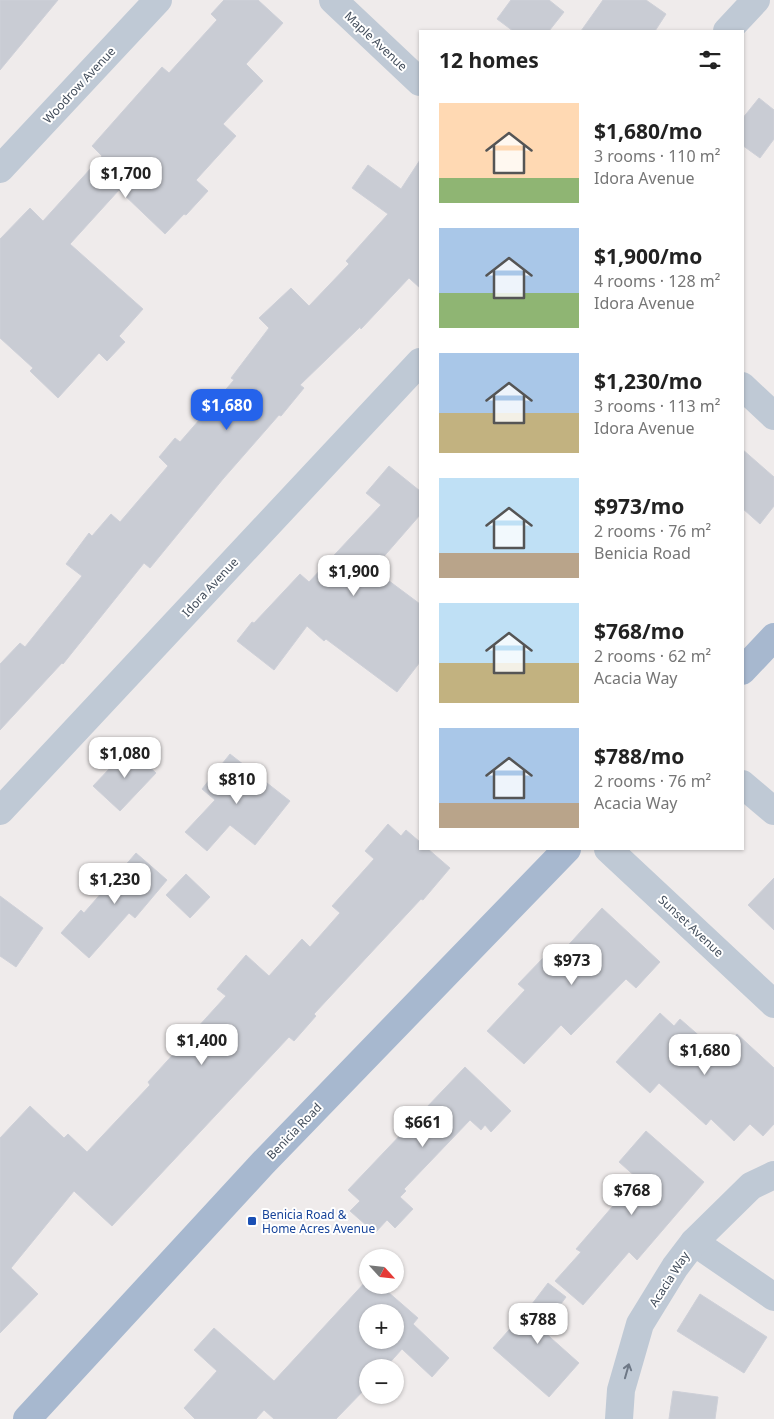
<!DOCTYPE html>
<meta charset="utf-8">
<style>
:root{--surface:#fff;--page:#f2f2f2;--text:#222;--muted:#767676;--accent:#2563eb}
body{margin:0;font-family:"Noto Sans",sans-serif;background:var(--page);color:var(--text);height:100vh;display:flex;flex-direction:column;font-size:19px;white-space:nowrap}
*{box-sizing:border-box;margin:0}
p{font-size:16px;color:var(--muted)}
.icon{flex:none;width:28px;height:28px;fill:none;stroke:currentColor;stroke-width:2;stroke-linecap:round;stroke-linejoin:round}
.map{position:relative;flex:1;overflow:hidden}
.details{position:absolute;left:419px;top:30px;width:325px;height:820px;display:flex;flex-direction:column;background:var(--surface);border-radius:0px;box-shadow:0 1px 4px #0004}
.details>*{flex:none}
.needle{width:32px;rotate:117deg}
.tools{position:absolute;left:359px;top:1249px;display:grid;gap:10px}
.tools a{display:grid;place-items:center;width:45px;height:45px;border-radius:50%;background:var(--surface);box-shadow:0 1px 4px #0004;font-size:25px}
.price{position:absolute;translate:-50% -42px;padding:0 11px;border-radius:10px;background:#fff;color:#222;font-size:16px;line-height:32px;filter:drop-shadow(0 1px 2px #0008)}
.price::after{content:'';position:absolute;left:50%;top:30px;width:15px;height:11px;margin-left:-8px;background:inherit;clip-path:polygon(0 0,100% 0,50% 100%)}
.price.active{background:var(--accent);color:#fff}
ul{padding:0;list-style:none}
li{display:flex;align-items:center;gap:15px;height:125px;padding:0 20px}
li span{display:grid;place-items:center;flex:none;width:140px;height:100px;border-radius:0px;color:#555}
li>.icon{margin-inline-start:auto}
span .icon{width:60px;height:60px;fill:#fffc;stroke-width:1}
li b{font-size:21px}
h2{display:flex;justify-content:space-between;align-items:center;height:60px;padding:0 20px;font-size:21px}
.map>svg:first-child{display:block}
.building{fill:#c9ccd4;stroke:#ced0d8;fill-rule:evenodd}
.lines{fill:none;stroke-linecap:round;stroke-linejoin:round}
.minor{stroke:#bfc9d5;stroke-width:28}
.major{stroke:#a7b8cf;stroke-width:28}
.oneway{stroke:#6e7886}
.transit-dot{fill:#1a4fb4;stroke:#fff;stroke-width:2}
.labels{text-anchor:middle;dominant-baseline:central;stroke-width:4;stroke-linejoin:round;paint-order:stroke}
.street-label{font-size:12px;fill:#424d5b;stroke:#fff}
.transit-label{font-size:12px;fill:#164399;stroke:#fff;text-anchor:start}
</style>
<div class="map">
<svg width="774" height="1419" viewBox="0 0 774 1419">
<rect width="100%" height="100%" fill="#efebeb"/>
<g class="building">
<path d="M0,0H58L0,70Z"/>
<path d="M224,0H258L283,23L246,64L263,81L223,124L236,136L196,180L208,191L186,215L184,214L165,234L119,190L70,244L143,309L119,336L125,342L107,361L99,353L58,398L30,371L33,368L0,338V239L30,208L43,221L102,156L92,146L162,67L169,73L217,20L211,14Z"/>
<path d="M511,0H549L564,12L549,31H513L497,19Z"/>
<path d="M603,0H646L666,14L655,31H581Z"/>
<path d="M759,98L774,110V139L760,158L742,145V119Z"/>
<path d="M420,160V288L409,278L361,329L360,327L300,385L304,388L281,416L279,415L223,479L150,568L144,563L63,664L62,663L0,730V664L20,643L25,647L82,576L66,564L89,533L92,536L111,514L120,522L168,466L159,457L175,438L180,442L234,380L231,378L269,328L259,318L291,288L309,306L349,264L346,261L388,214L352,188L368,165L401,189Z"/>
<path d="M742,449L774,477V506L760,524L742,508Z"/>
<path d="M389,466L420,491V515L373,569L420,604V662L397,692L326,639L324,641L307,626L274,670L237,641L252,622L254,623L300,574L309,582L381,505L366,493Z"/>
<path d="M129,748L156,773L120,811L93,786Z"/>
<path d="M230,754L290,801L255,845L230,825L207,851L185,832L215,800L202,789Z"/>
<path d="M388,824L401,836L406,830L420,842V849H428L450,868L423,900L421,899L314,1014L316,1016L294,1041L289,1037L112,1226L74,1191L11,1268L38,1294L0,1333V1138L30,1106L64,1138L68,1134L87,1152L150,1085L148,1082L226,996L217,989L246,955L269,976L302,939L310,947L340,913L332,906L374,859L365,851Z"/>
<path d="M136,853L167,880L135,918L129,913L89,958L61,933L81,910L84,913Z"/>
<path d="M186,874L210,897L190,918L166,895Z"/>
<path d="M774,878V930L748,905Z"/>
<path d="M0,896L43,928L16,967L0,956Z"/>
<path d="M602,908L660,962L636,988L626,979L571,1035L561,1025L524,1064L487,1031L525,990L518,984L546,955L553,962Z"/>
<path d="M660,1013L674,1026L680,1019L719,1053L737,1034L774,1068V1124L763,1136L750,1124L734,1141L711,1119L706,1125L659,1083L650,1093L616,1062Z"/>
<path d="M465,1067L511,1111L491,1132L485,1125L481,1130L470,1120L404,1189L406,1191L400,1197L413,1209L395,1228L387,1220L375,1233L350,1211L360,1201L348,1190Z"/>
<path d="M646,1131L704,1182L637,1260L629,1252L583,1305L555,1281L581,1252L576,1249L637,1178L619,1162Z"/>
<path d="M368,1279V1285H380L418,1318L413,1324L449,1358L432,1377L402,1349L385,1368H368V1386L336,1419H274L264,1410L256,1419H195L184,1408L217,1371L194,1350L214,1328L274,1381ZM368,1312H395V1340H368Z"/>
<path d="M548,1283L566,1297L542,1330L579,1363L549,1397L493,1348L532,1304Z"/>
<path d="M700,1294L767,1337L744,1373L677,1331Z"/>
<path d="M673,1391L718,1397L715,1419H669Z"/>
</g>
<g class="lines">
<g class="minor">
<path d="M333,0L420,82"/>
<path d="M727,31L756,0"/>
<path d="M0,169L158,0"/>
<path d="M742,386L774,416"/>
<path d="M742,784L774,811"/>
<path d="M0,811L420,362"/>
<path d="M608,849L774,1004"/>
<path d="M694,1242L774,1297"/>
<path d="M619,1419L621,1390L640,1324L675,1267L694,1242L751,1186L774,1175"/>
</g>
<g class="major">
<path d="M742,671L774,637"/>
<path d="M27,1419L263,1163L567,849"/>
</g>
</g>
<defs><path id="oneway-shaft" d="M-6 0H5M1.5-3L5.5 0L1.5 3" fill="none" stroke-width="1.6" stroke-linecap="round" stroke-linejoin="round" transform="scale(1.25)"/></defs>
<use class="oneway" href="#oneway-shaft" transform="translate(627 1371) rotate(-74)"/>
<rect class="transit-dot" x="247" y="1216" width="10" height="10" rx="2.5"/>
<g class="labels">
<g class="street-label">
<text transform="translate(376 41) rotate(43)">Maple Avenue</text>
<text transform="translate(79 85) rotate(-47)">Woodrow Avenue</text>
<text transform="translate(210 587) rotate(-47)">Idora Avenue</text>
<text transform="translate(691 926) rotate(43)">Sunset Avenue</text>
<text transform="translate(294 1131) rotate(-46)">Benicia Road</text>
<text transform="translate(669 1279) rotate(-57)">Acacia Way</text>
</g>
<g class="transit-label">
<text x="262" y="1214">Benicia Road &amp;<tspan x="262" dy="14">Home Acres Avenue</tspan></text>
</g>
</g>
</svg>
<div class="tools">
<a><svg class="needle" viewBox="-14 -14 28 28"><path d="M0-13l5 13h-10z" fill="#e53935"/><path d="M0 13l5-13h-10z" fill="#767676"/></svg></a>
<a>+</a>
<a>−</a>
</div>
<b class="price" style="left:126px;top:199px">$1,700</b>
<b class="price active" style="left:227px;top:431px">$1,680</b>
<b class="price" style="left:354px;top:597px">$1,900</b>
<b class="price" style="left:125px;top:779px">$1,080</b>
<b class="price" style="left:237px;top:805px">$810</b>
<b class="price" style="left:115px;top:905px">$1,230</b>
<b class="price" style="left:572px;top:986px">$973</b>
<b class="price" style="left:202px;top:1066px">$1,400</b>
<b class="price" style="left:705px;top:1076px">$1,680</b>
<b class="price" style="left:423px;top:1148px">$661</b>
<b class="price" style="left:632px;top:1216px">$768</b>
<b class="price" style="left:538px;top:1345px">$788</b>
<section class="details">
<h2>12 homes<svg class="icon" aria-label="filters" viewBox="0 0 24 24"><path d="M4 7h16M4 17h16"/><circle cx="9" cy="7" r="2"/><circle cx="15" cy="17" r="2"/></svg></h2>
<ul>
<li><span style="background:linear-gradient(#ffd9b3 75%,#8fb573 0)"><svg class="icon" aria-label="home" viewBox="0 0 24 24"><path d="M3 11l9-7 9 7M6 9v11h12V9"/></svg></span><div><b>$1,680/mo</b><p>3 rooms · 110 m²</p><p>Idora Avenue</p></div></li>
<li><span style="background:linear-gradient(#a9c7e8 65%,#8fb573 0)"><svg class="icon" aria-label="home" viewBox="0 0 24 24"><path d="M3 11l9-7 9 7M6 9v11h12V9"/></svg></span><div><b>$1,900/mo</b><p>4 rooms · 128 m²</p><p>Idora Avenue</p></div></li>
<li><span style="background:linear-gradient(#a9c7e8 60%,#c2b280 0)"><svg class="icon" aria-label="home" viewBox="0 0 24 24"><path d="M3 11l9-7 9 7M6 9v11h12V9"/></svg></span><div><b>$1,230/mo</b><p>3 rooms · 113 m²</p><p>Idora Avenue</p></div></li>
<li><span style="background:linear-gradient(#bfe0f5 75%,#b9a48a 0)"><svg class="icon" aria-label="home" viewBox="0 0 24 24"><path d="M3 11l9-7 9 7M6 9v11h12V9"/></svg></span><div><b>$973/mo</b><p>2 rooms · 76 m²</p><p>Benicia Road</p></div></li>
<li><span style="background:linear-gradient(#bfe0f5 60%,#c2b280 0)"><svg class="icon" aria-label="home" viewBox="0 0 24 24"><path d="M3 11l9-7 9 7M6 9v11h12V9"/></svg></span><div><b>$768/mo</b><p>2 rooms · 62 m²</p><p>Acacia Way</p></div></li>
<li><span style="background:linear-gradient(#a9c7e8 75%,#b9a48a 0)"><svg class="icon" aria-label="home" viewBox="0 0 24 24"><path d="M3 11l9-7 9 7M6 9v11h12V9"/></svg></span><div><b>$788/mo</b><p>2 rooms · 76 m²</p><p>Acacia Way</p></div></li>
</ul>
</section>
</div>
